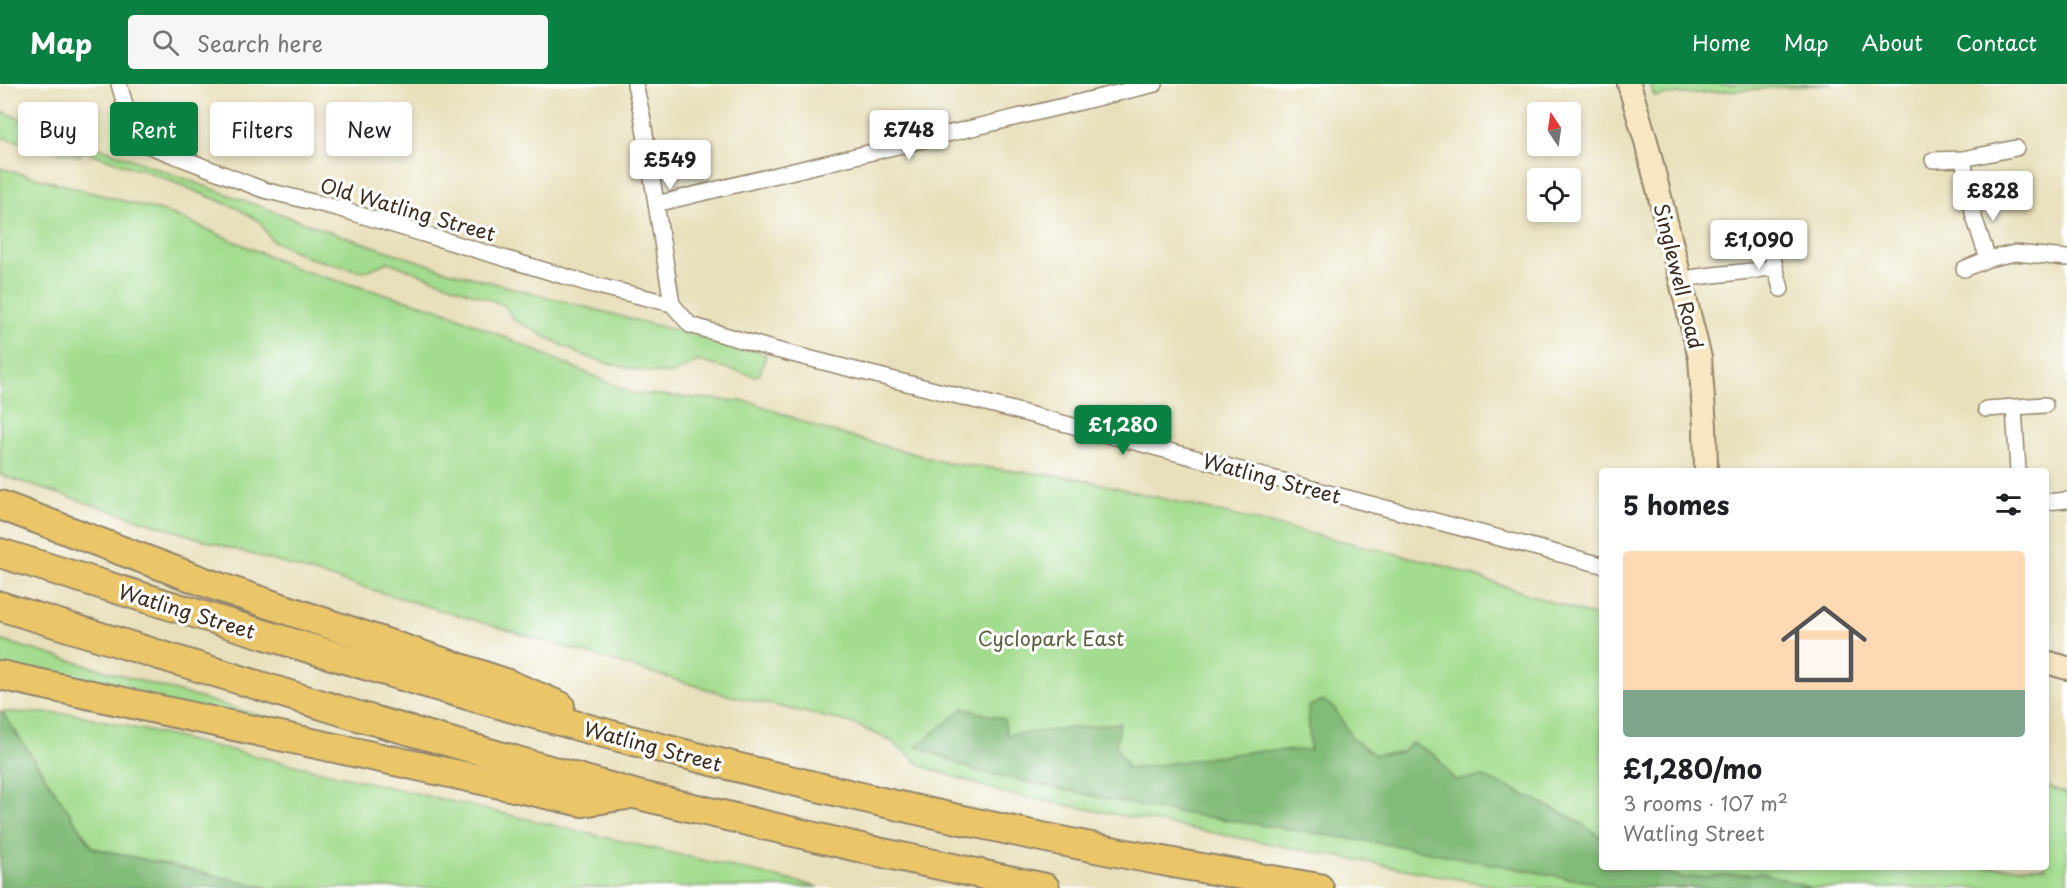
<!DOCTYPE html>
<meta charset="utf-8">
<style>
:root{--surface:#fff;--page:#f6f6f6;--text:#202124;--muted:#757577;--line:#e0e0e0;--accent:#0b8043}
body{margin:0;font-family:"Playpen Sans",sans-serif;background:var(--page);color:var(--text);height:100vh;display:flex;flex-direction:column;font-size:22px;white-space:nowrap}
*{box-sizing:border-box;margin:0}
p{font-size:20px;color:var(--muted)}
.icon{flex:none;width:33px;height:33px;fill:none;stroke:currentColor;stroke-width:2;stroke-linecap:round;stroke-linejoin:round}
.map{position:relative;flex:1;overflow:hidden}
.drawer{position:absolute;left:1599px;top:384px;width:450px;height:402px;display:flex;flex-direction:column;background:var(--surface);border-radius:6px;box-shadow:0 3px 9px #0003}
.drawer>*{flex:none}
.hud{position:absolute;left:18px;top:18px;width:570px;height:54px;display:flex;gap:12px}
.needle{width:39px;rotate:347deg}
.buttons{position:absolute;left:1527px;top:18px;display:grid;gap:12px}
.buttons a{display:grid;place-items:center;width:54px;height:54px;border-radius:6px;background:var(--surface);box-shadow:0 3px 9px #0003;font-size:30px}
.price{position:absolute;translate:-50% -51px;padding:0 14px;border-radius:6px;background:#fff;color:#222;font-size:20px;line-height:39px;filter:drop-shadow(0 2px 3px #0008)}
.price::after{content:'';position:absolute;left:50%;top:36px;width:18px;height:14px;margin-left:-9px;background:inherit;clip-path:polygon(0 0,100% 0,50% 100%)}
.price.on{background:var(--accent);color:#fff}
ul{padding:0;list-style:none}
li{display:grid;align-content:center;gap:12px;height:318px;padding:0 24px}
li+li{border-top:2px solid var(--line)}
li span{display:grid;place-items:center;height:186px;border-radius:6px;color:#555}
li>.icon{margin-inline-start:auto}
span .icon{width:108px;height:108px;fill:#fffc;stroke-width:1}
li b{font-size:26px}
h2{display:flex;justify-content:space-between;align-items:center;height:72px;padding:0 24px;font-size:26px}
.pill{padding:0 21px;border-radius:6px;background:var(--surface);box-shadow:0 3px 9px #0003;font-size:21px;line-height:54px}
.pill.on{background:var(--accent);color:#fff}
header{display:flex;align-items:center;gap:36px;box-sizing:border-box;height:84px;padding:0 30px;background:var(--accent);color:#fff}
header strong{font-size:28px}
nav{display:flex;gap:33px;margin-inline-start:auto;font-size:21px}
.search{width:420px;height:54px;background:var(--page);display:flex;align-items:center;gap:15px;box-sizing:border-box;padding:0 21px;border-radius:6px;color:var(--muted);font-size:22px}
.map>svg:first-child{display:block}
.green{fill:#a3dc8e;stroke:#6f8356;stroke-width:1.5}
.forest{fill:#82bc79;stroke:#5e734c;stroke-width:1.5}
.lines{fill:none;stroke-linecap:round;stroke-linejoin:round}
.street-casing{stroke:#92856c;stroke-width:18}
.secondary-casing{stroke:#92856c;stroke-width:26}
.highway-casing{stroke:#92856c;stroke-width:32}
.street{stroke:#fff;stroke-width:15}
.secondary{stroke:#f7e8c3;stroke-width:22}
.highway{stroke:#ebc669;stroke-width:28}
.labels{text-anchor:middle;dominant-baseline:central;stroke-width:6;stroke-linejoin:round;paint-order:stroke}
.street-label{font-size:20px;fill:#3b2a1e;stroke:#fff}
.park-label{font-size:20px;fill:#5a5f40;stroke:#fff}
</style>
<header>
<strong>Map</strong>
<div class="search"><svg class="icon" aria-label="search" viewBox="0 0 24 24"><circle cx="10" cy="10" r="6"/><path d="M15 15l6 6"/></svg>Search here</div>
<nav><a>Home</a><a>Map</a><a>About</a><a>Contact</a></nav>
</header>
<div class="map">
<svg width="2067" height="804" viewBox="0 0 2067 804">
<rect width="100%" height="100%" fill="#fff"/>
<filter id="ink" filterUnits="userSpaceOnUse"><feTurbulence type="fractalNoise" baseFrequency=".0167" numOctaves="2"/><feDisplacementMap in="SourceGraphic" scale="12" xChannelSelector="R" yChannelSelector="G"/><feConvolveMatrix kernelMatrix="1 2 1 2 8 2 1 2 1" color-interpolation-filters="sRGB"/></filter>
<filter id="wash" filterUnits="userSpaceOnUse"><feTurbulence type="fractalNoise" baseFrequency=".008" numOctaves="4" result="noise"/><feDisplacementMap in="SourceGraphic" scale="24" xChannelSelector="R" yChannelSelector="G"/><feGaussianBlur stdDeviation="1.35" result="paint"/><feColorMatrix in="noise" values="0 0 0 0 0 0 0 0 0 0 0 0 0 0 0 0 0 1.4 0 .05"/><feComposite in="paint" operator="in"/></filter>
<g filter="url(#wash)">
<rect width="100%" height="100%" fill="#e8e0bb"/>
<g class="green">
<path d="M1650,0H1833L1654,12Z"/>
<path d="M0,27L322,145L448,187L766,270L760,290L755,292L698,277L672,290L646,288L606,279L577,269L514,236L504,221L388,178L369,186L361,187L309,174L271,156L260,138L239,125L139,84L136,85L84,67L79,72L0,53Z"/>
<path d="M0,84L172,130L300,186L445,227L632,309L751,318L823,345L947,379L1076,394L1439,480L1602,535V783H2046V701L2067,710V804H1505L1007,710L922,682L891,657L852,639L727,611L210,458L0,391Z"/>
<path d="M0,556L334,653L0,584Z"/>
<path d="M2,628L75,630L819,803L270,804L93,764Z"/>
</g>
<g class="forest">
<path d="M1323,616L1335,625L1353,655L1375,671L1402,668L1412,659L1435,671L1455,696L1484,693L1519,708L1576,736L1602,754V783H1651L1683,794L1763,789L1812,804H1601L1594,799L1397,762L1150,724L976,687L917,662L964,624L1004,635L1007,651L1120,639L1116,662L1129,685L1255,667L1310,666L1308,623Z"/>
<path d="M0,627L2,628L93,764L270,804H0Z"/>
</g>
</g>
<g filter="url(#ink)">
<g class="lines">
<defs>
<g id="street">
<path d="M119,0L129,34L138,50L137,57L264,106L337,124L590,200L672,220"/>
<path d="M635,0L642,31L672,220"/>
<path d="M2016,64L1963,75L1974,133L1988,175L2015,169L2067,174"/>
<path d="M1933,76L1963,75"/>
<path d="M656,120L1155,0"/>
<path d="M1769,159L1781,205"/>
<path d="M1964,185L1988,175"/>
<path d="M1680,196C1711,189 1743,190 1775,183"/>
<path d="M672,220L690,241L772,265L994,321L1602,481"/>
<path d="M2014,324L2018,387"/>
<path d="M1986,325L2045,321"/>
<path d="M2046,418L2067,416"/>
</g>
<g id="secondary">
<path d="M1629,0L1646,57L1700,274L1705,342L1706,387"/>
<path d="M2046,578L2067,584"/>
</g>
<g id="highway">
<path d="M0,421L210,500L505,599L560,622"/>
<path d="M0,469C218,536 436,606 657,663C831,708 1007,748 1184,781C1229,789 1274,796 1319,804"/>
<path d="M0,522L358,632L634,710L874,767L1045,804"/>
<path d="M0,591L583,718L626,711"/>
</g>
</defs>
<use href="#street" class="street-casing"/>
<use href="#secondary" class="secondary-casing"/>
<use href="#highway" class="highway-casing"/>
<use href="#street" class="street"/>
<use href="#secondary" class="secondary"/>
<use href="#highway" class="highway"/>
</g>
</g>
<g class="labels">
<g class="street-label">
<text transform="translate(408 125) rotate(16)">Old Watling Street</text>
<text transform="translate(1679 192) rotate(76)">Singlewell Road</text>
<text transform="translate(1272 394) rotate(15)">Watling Street</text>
<text transform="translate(187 527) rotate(17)">Watling Street</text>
<text transform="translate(653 662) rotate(15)">Watling Street</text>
</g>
<g class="park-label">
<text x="1051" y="554">Cyclopark East</text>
</g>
</g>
</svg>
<div class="buttons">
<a><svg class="needle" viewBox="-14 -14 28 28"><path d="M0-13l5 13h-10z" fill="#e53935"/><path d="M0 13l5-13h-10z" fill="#757577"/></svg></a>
<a><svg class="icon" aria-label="locate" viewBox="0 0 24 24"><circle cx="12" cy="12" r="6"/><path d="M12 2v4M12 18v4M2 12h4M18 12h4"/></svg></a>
</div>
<b class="price" style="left:909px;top:77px">£748</b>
<b class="price" style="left:670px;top:107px">£549</b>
<b class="price" style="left:1993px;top:138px">£828</b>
<b class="price" style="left:1759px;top:187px">£1,090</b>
<b class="price on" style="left:1123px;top:372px">£1,280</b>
<div class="hud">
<a class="pill">Buy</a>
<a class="pill on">Rent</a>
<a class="pill">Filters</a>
<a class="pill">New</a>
</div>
<section class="drawer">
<h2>5 homes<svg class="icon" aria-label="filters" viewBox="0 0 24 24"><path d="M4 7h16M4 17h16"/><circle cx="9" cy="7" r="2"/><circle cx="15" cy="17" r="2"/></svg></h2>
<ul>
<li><span style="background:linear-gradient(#ffd9b3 75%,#7fa58c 0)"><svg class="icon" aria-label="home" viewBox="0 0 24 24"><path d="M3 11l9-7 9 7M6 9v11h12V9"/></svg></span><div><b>£1,280/mo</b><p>3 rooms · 107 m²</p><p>Watling Street</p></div></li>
</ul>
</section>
</div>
